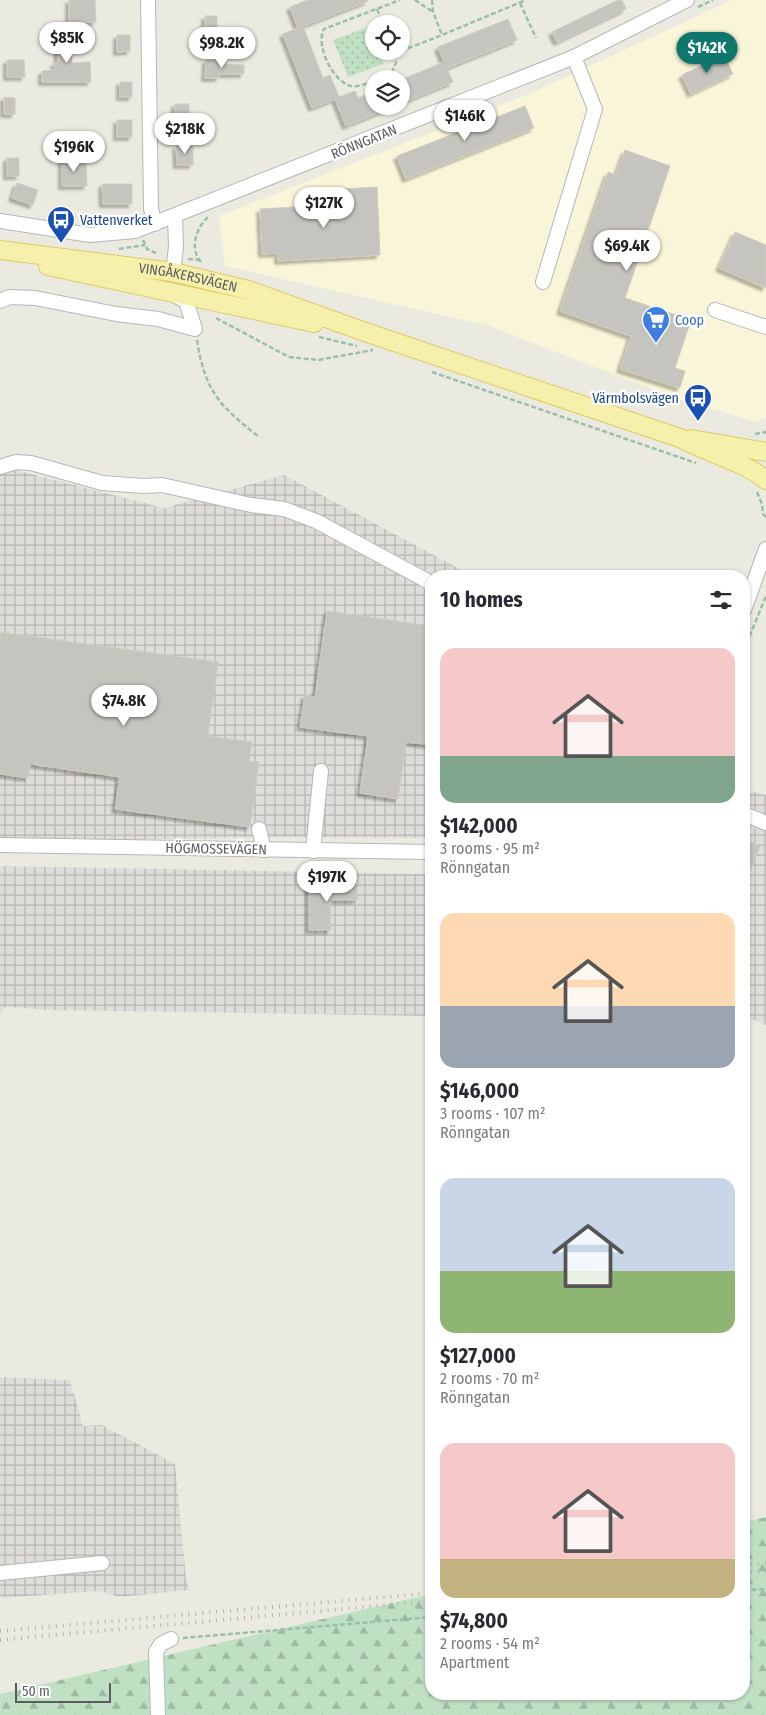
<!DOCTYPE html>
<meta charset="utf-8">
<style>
:root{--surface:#fff;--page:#f2f2f3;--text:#2b2b33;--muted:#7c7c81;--accent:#0f766e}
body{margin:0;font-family:"Fira Sans Condensed",sans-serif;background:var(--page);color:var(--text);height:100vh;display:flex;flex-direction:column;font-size:19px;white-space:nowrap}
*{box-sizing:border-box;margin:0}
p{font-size:16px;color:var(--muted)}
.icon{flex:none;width:28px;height:28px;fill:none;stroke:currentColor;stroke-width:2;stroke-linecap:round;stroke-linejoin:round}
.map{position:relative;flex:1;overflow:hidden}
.sheet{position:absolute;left:425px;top:570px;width:325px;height:1130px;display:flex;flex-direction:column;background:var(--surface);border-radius:20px;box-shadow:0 1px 4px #0004}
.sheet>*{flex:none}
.buttons{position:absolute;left:365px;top:15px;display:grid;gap:10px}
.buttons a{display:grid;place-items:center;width:45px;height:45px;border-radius:50%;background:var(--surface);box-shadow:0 1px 4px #0004;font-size:25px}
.scale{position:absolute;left:15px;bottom:12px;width:96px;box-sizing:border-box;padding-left:5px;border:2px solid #5a5c60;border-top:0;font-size:14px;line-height:18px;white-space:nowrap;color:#5a5c60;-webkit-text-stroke:4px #fff;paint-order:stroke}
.price{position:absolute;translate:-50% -42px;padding:0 11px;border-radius:18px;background:#fff;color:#222;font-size:16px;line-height:32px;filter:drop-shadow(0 1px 2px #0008)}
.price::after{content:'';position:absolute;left:50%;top:30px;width:15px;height:11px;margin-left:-8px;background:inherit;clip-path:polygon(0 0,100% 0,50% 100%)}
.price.current{background:var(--accent);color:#fff}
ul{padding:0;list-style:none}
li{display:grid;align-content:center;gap:10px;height:265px;padding:0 15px}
li span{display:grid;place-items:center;height:155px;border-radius:15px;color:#555}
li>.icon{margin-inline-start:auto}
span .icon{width:90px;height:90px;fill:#fffc;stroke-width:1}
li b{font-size:21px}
h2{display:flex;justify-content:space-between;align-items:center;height:60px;padding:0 15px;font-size:21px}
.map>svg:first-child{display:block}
.commercial{fill:#f9f5d8}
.industrial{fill:url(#industrial-grid)}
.forest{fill:url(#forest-firs)}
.park{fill:url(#park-dots)}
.building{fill:#c6c4be;stroke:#cfccc1;filter:url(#shadow)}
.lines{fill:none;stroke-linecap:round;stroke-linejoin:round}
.minor-casing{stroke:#b4b6ba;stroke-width:16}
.major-casing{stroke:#e0cb65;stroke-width:20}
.path{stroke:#9ac0a9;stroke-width:2.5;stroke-dasharray:5 2.5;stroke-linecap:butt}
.minor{stroke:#fff;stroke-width:14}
.major{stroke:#f5f1ac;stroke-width:18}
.rail{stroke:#b2b3b3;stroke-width:4;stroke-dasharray:1 6;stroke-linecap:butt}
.labels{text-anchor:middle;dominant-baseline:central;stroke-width:4.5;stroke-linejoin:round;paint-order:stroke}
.street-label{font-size:14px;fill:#5a5c60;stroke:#fff}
.transit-label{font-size:14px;fill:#164399;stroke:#fff;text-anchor:start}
.shop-label{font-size:14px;fill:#366cbe;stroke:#fff;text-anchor:start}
</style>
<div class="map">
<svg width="766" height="1715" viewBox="0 0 766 1715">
<defs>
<pattern id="industrial-grid" width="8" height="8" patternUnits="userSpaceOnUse" patternTransform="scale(1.25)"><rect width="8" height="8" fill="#dfddd9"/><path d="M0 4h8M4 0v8" fill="none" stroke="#b8b6b3"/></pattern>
<pattern id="forest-firs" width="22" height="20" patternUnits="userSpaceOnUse" patternTransform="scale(1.25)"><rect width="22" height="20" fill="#c0e0c4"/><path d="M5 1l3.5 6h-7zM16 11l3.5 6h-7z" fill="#9fb9a3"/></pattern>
<pattern id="park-dots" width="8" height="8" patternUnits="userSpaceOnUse" patternTransform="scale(1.25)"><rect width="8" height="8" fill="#c0e0c4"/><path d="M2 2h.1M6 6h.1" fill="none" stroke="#9fb9a3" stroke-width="1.8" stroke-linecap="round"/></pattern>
<filter id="shadow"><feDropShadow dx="-3.5" dy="3.5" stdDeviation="1" flood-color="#0004"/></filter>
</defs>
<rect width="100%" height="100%" fill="#ebeae1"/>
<path class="commercial" d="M732,0H766V418L756,422L678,399L486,325L225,266L219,216L529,94Z"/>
<g class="industrial">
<path d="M0,466L164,508L284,475L473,576H431V838L275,837L0,842Z"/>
<path d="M744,789L766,795V1025L744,1016Z"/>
<path d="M0,866L431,874V1016L51,1010L5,1007L0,1015Z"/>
<path d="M0,1377L70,1380L83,1426L102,1425L175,1464L186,1579L190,1590L119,1597L101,1591L0,1598Z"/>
</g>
<path class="forest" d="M766,1517V1715H0V1694L431,1594V1694H744V1522Z"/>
<path class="park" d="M368,27L374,41V51H378L383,64L348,77L333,40Z"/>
<g class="building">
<path d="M69,0H95L96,22H69Z"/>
<path d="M308,0H368V1L298,28L290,7Z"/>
<path d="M618,0H622L626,9L557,42L552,32Z"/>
<path d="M205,16H217V32L205,33Z"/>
<path d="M508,19L517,40L447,68L453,82L401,103V80L444,62L438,47Z"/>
<path d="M303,26L323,78L330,75L339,97L355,91L358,98L374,91V106L393,107L346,126L335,99L312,108L283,34Z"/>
<path d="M72,32V63L90,62L91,82H42V71L55,70L54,63H58L57,33Z"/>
<path d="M117,35H130V51L117,52Z"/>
<path d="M724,55L733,74L691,94L682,75Z"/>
<path d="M7,60H24L25,77H7Z"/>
<path d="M206,60H219V64L244,65V74H219V78H205Z"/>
<rect x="120" y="82" width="12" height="15"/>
<path d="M4,97L15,98V114H4Z"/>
<rect x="175" y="104" width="14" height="16"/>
<path d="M525,106L534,128L406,179L397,156Z"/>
<rect x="117" y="120" width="15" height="17"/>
<path d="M176,146H193V165H177Z"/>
<path d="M625,150L670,166L625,298L691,320L675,368L685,371L680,388L620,369L631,336L560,311L608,172L616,175Z"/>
<rect x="7" y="158" width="12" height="18"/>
<path d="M62,159H86L87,186H62Z"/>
<path d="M17,183L38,190L33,205L12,198Z"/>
<path d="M102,184H132V204H103Z"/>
<path d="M377,187L380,255L278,261V253L262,254L260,209L343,204V189Z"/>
<path d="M735,232L766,245V288L719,268Z"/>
<path d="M327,611L431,626V745L406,742L398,799L360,793L368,736L300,727L305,695L315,697Z"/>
<path d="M0,632L218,662L208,736L252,742L249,761L259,762L250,827L115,809L120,777L30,764L28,778L0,774Z"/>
<path d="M744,839L760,846L744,886Z"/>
<path d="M309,885H357V900H330L331,930H309Z"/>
</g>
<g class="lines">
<defs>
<g id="minor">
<path d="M148,0L151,209L155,224"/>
<path d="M0,221L90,235L135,231L574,57L687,0"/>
<path d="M173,272L176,247L175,216"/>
<path d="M543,282L595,109L574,57"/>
<path d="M0,301L9,297L35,298L116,314L158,319L195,329L186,301L174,295"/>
<path d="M715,310L766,327"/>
<path d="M0,467L16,462L31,463L102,483L144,486L162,485L251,505L284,509L316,521L431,583"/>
<path d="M744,610L766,549"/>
<path d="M744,814L766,823"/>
<path d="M259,829L264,850"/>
<path d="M0,845L431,852"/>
<path d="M313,851L321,771"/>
<path d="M0,1573L102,1563"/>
<path d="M158,1715L156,1652L161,1644L171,1639"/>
</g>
<g id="major">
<path id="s1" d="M0,250L173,272L248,290L368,333L680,438C707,453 743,461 766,480"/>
<path d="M48,266L314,323"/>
<path d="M691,439L766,452"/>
</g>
</defs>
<use href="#minor" class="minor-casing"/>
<use href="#major" class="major-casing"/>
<g class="path">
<path d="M415,0L433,12"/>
<path d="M432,0L433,12L442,35L526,0"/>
<path d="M520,3L536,38"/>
<path d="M698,7L713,0"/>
<path d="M377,9L383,24"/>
<path d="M401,51L442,35"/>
<path d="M378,79L392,72L396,63L395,53L400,51"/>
<path d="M374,81C367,83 359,87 351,86C333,82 315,45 324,29L400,0"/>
<path d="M143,240L147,249L158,254"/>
<path d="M119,249L145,245"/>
<path d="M188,259L199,260"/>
<path d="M201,262C189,248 196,228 209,216"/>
<path d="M216,318L289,357L318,360L373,350"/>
<path d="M319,337L357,346"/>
<path d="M197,340C205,392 220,406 259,437"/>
<path d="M432,372L696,463"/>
<path d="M755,434L766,432"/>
<path d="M757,492L762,504L763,514L766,517"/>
<path d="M744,650L766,596"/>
<path d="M744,1590L766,1589"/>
<path d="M183,1638L431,1617"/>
</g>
<use href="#minor" class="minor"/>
<use href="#major" class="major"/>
<g class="rail">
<path d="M744,1565L766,1563"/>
<path d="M744,1573L766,1571"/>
<path d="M0,1631L431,1593"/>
<path d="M0,1640L431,1601"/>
</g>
</g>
<defs>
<symbol id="bus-pin" viewBox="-11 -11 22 30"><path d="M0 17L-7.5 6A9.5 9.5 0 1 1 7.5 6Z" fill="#1a4fb4" stroke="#fff"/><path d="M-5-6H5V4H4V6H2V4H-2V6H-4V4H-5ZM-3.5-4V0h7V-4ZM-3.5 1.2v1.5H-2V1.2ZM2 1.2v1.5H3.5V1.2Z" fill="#fff"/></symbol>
<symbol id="supermarket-pin" viewBox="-11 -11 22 30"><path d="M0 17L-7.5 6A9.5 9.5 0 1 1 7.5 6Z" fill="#3f7fe0" stroke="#fff"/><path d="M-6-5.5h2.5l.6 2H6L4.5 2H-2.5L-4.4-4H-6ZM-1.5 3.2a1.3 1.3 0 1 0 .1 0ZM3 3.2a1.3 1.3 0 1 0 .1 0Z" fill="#fff"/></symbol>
</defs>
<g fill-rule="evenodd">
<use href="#bus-pin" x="45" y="204" width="32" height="43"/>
<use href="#supermarket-pin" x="640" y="304" width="32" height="43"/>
<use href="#bus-pin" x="682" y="382" width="32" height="43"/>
</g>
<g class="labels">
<g class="street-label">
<text transform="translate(364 142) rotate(-22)">RÖNNGATAN</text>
<text stroke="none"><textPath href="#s1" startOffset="190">VINGÅKERSVÄGEN</textPath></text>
<text transform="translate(216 849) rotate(1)">HÖGMOSSEVÄGEN</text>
</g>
<g class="transit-label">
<text x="80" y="220">Vattenverket</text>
<text x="679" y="398" text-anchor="end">Värmbolsvägen</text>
</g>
<g class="shop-label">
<text x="675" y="320">Coop</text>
</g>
</g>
</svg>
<div class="buttons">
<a><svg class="icon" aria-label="locate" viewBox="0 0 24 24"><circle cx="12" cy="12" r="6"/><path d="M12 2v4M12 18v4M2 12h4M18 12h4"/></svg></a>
<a><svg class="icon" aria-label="layers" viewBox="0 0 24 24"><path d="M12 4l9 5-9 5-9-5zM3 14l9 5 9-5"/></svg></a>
</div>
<div class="scale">50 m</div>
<b class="price" style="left:67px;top:64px">$85K</b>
<b class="price" style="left:222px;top:69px">$98.2K</b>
<b class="price current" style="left:707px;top:74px">$142K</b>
<b class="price" style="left:465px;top:142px">$146K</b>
<b class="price" style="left:185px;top:155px">$218K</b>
<b class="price" style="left:74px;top:173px">$196K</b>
<b class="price" style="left:324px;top:229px">$127K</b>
<b class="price" style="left:627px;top:272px">$69.4K</b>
<b class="price" style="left:124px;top:727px">$74.8K</b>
<b class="price" style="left:327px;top:903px">$197K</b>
<section class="sheet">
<h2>10 homes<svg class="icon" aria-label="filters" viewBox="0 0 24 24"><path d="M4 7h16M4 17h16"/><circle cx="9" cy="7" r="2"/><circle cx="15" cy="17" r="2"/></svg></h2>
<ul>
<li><span style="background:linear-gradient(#f6c9c9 70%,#7fa58c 0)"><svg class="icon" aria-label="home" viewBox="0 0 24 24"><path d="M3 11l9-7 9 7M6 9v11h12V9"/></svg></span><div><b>$142,000</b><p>3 rooms · 95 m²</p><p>Rönngatan</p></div></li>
<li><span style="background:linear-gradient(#ffd9b3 60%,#9aa5b1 0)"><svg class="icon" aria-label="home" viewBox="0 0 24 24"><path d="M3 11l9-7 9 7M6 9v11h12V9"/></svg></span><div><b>$146,000</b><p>3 rooms · 107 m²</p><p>Rönngatan</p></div></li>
<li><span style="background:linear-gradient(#c9d6e8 60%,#8fb573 0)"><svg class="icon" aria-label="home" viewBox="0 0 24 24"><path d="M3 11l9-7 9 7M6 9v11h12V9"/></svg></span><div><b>$127,000</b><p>2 rooms · 70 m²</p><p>Rönngatan</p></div></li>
<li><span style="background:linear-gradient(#f6c9c9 75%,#c2b280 0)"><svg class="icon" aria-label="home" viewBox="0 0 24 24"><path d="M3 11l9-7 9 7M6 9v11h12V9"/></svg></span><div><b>$74,800</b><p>2 rooms · 54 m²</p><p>Apartment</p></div></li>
</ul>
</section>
</div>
